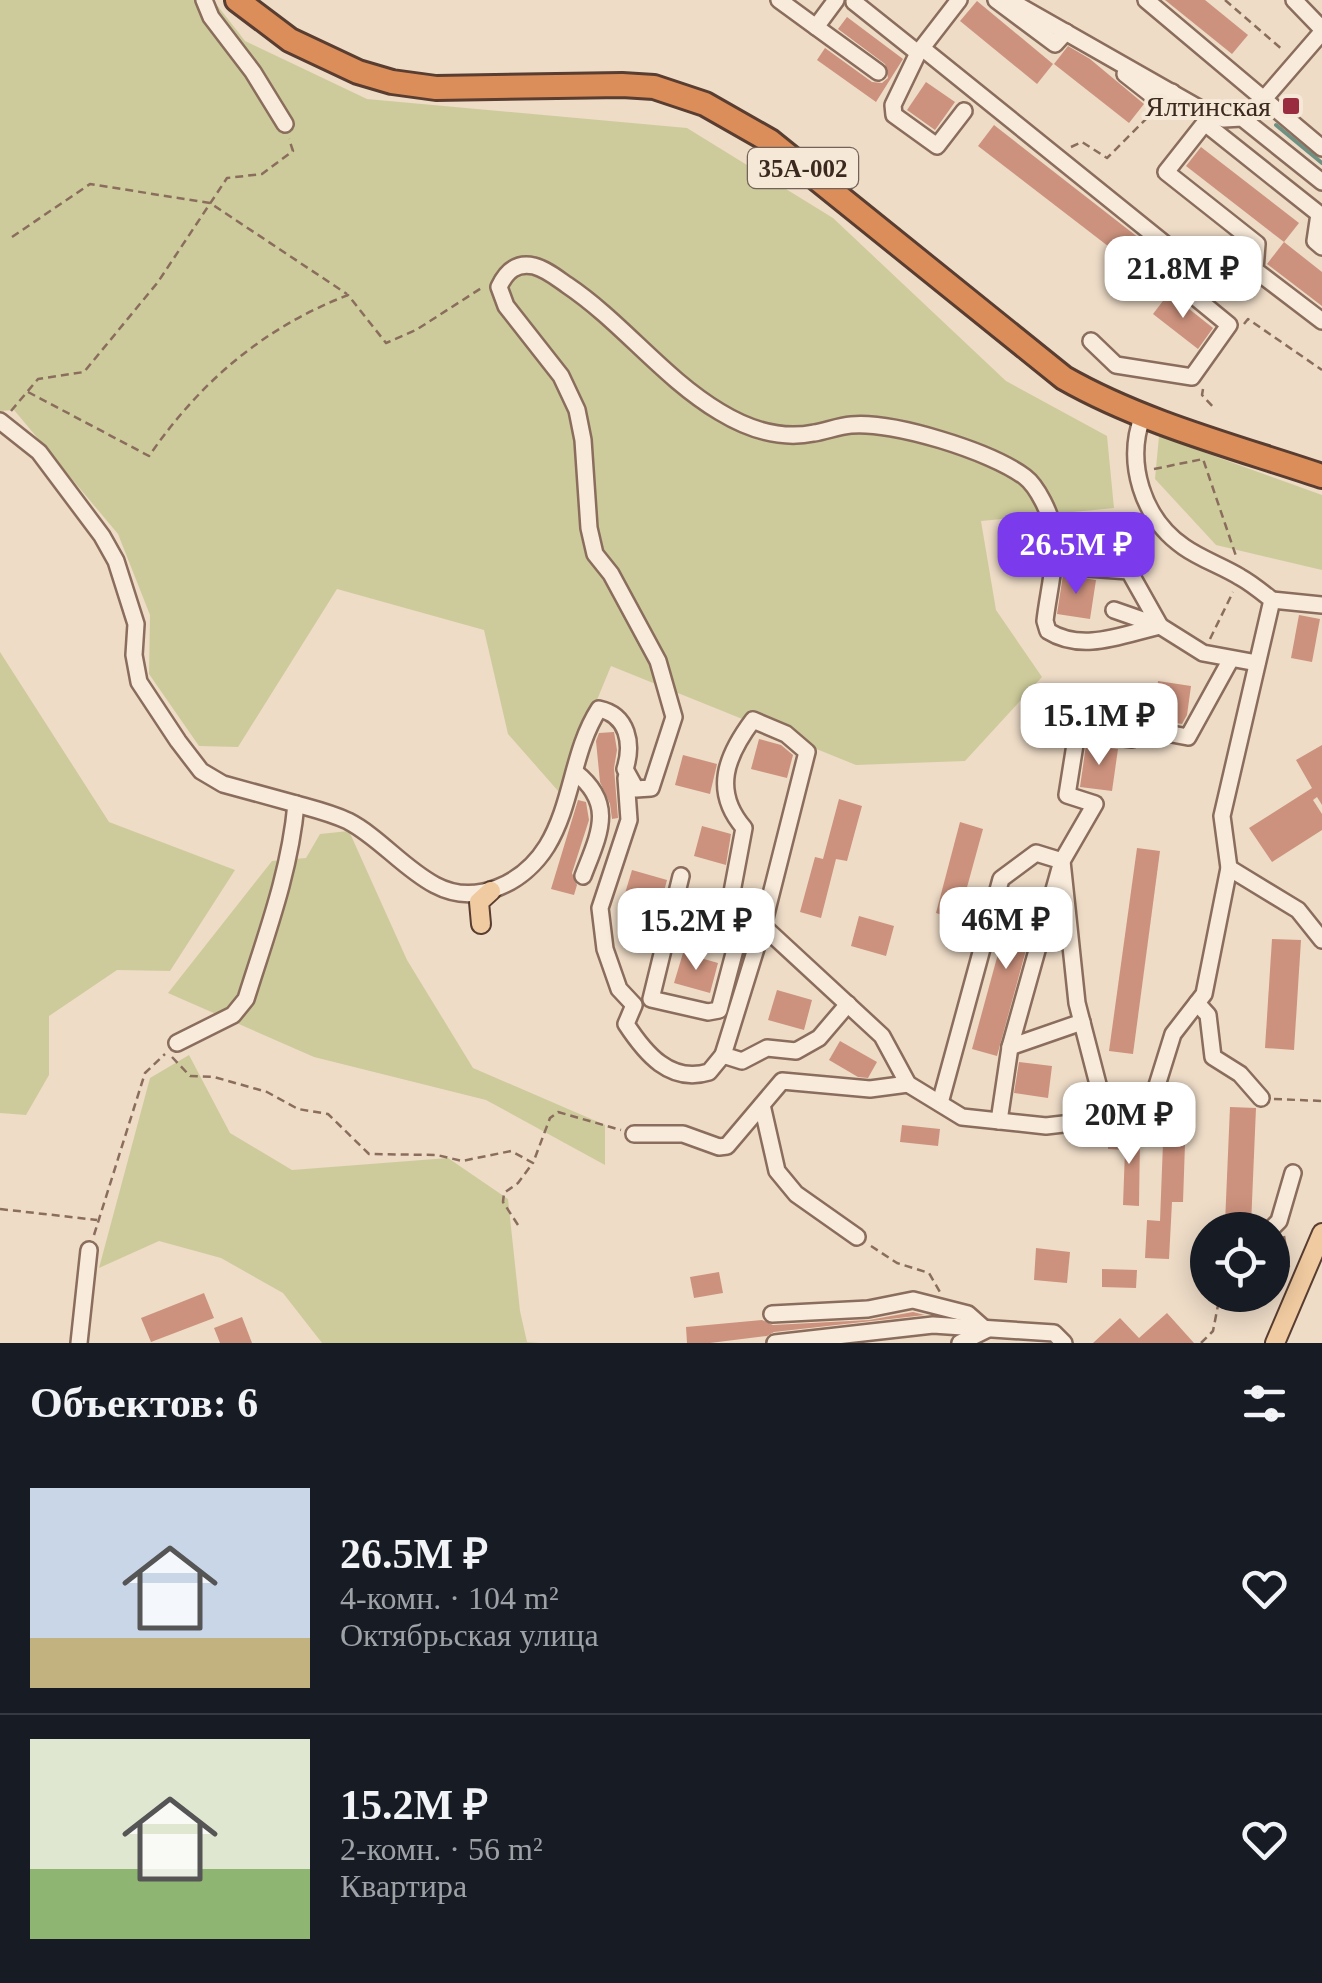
<!DOCTYPE html>
<html lang="ru">
<meta charset="utf-8">
<style>
:root{--surface:#171b24;--page:#242831;--text:#f1f3f6;--muted:#9ea1a6;--line:#363941;--accent:#7c3aed}
body{margin:0;font-family:"Times New Roman",serif;background:var(--page);color:var(--text);height:100vh;display:flex;flex-direction:column;font-size:38px;white-space:nowrap}
*{box-sizing:border-box;margin:0}
p{font-size:32px;color:var(--muted)}
.icon{flex:none;width:55px;height:55px;fill:none;stroke:currentColor;stroke-width:2;stroke-linecap:round;stroke-linejoin:round}
.map{position:relative;height:1343px;overflow:hidden}
.details{display:flex;flex-direction:column;background:var(--surface);flex:1}
.details>*{flex:none}
.tools{position:absolute;left:1190px;top:1212px;display:grid;gap:20px}
.tools a{display:grid;place-items:center;width:100px;height:100px;border-radius:50%;background:var(--surface);box-shadow:0 5px 25px #0003;font-size:50px}
.price{position:absolute;translate:-50% -85px;padding:0 22px;border-radius:20px;background:#fff;color:#222;font-size:32px;line-height:65px;filter:drop-shadow(0 2px 5px #0008)}
.price::after{content:'';position:absolute;left:50%;top:60px;width:30px;height:22px;margin-left:-15px;background:inherit;clip-path:polygon(0 0,100% 0,50% 100%)}
.price.on{background:var(--accent);color:#fff}
ul{padding:0;list-style:none}
li{display:flex;align-items:center;gap:30px;height:250px;padding:0 30px}
li+li{border-top:2px solid var(--line)}
li span{display:grid;place-items:center;flex:none;width:280px;height:200px;border-radius:0px;color:#555}
li>.icon{margin-inline-start:auto}
span .icon{width:120px;height:120px;fill:#fffc;stroke-width:1}
li b{font-size:42px}
h2{display:flex;justify-content:space-between;align-items:center;height:120px;padding:0 30px;font-size:42px}
.map>svg:first-child{display:block}
.green{fill:#cdcb9b}
.lines{fill:none;stroke-linecap:round;stroke-linejoin:round}
.stream{stroke:#6f9183;stroke-width:4}
.building{fill:#cc927d}
.minor-casing{stroke:#8a6d5c;stroke-width:20}
.major-casing{stroke:#583d30;stroke-width:22}
.highway-casing{stroke:#583d30;stroke-width:28}
.path{stroke:#8a6d5c;stroke-width:2.5;stroke-dasharray:8 5;stroke-linecap:butt}
.minor{stroke:#f9ebdb;stroke-width:15}
.major{stroke:#f0caa0;stroke-width:18}
.highway{stroke:#dc8e5a;stroke-width:22}
.poi-dot{fill:#992d3f;stroke:#f6e8d7;stroke-width:4}
.labels{text-anchor:middle;dominant-baseline:central;stroke-width:8;stroke-linejoin:round;paint-order:stroke}
.shield{fill:#f6e8d7;stroke:#736257;stroke-width:2.5}
.shield-label{font-size:25px;font-weight:bold;fill:#3b2920}
.poi-label{font-size:28px;fill:#3b2920;stroke:#f6e8d7;text-anchor:end}
</style>
<div class="map">
<svg width="1322" height="1343" viewBox="0 0 1322 1343">
<rect width="100%" height="100%" fill="#eedcc7"/>
<g class="green">
<path d="M0,0H213L245,41L367,99L687,128L833,218L1006,381L1107,436L1114,508L981,521L996,610L1042,677L965,761L856,765L611,666L559,792L508,734L484,630L337,589L238,747L199,746L149,674L150,615L118,534L14,410L0,411Z"/>
<path d="M1159,436L1322,495V570L1216,545L1155,479Z"/>
<path d="M0,652L109,822L235,870L170,971L117,970L49,1016V1075L26,1115L0,1113Z"/>
<path d="M349,831L407,960L473,1068L605,1125V1165L486,1100L314,1057L168,993L272,861L306,858L320,834Z"/>
<path d="M189,1055L230,1133L292,1170L448,1158L508,1199L520,1311L527,1342L540,1343H322L283,1293L221,1258L159,1241L99,1268L150,1078Z"/>
</g>
<g class="lines">
<path class="stream" d="M1276,125L1322,163"/>
</g>
<g class="building">
<path d="M1165,0H1205L1248,35L1232,54Z"/>
<path d="M977,1L1053,64L1037,84L960,21Z"/>
<path d="M847,17L903,59L876,102L817,60L825,48L872,82L882,83L888,78L885,64L838,29Z"/>
<path d="M1068,46L1090,59L1144,104L1129,123L1054,64Z"/>
<path d="M926,82L955,102L935,130L907,110Z"/>
<path d="M994,125L1180,270L1179,279L1169,293L978,146Z"/>
<path d="M1201,147L1299,223L1284,242L1186,166Z"/>
<path d="M1284,242L1322,272V306L1267,264Z"/>
<path d="M1169,293L1213,328L1198,349L1153,314Z"/>
<path d="M1063,575L1096,580L1090,619L1057,614Z"/>
<path d="M1299,615L1320,619L1312,662L1291,658Z"/>
<path d="M1158,681L1191,686L1187,715L1182,724L1153,719Z"/>
<path d="M614,732L617,750L614,768L618,818L612,819L610,804L600,782L596,741L599,733Z"/>
<path d="M759,739L781,745L793,755L787,778L751,769Z"/>
<path d="M1086,745L1118,749L1112,791L1080,787Z"/>
<path d="M1322,745V805L1317,797L1313,800L1322,814V830L1272,862L1249,828L1312,788L1296,760Z"/>
<path d="M683,755L717,764L710,794L675,785Z"/>
<path d="M839,799L862,806L847,861L836,859L821,918L800,912L815,857L823,859Z"/>
<path d="M578,800L586,802L589,820L572,873L577,885L574,895L551,889Z"/>
<path d="M960,822L983,829L958,920L936,913Z"/>
<path d="M702,826L731,834L726,865L694,856Z"/>
<path d="M1137,848L1160,851L1133,1054L1109,1051Z"/>
<path d="M632,870L667,880L659,910L623,900Z"/>
<path d="M1016,888L1041,895L997,1056L972,1049Z"/>
<path d="M859,916L894,926L886,956L851,946Z"/>
<path d="M1272,939L1301,940L1294,1050L1265,1048Z"/>
<path d="M683,953L718,963L710,993L674,983Z"/>
<path d="M777,990L812,1000L804,1030L768,1020Z"/>
<path d="M840,1041L877,1062L868,1078L858,1077L829,1060Z"/>
<path d="M1019,1062L1052,1066L1048,1098L1014,1093Z"/>
<path d="M1230,1107L1256,1108L1251,1225L1225,1223Z"/>
<path d="M902,1125L940,1129L938,1146L900,1142Z"/>
<path d="M1108,1136L1140,1137L1139,1206L1123,1205L1125,1150L1108,1149Z"/>
<path d="M1163,1143L1185,1144L1183,1202H1172L1169,1259L1145,1258L1147,1220L1160,1221Z"/>
<path d="M1036,1248L1070,1252L1067,1283L1034,1280Z"/>
<path d="M1102,1269L1137,1270L1136,1288L1102,1287Z"/>
<path d="M719,1272L723,1293L694,1298L690,1277Z"/>
<path d="M204,1293L214,1318L151,1342L141,1318Z"/>
<path d="M913,1312L925,1315L774,1332L767,1336L710,1343H687L686,1327L762,1320L773,1325L869,1320Z"/>
<path d="M1167,1313L1194,1343H1093L1120,1318L1139,1338Z"/>
<path d="M242,1317L252,1343H220L214,1328Z"/>
</g>
<g class="lines">
<defs>
<g id="minor">
<path d="M204,0L211,17L253,72L285,124"/>
<path d="M779,0L816,27L836,0"/>
<path d="M856,0L854,2L918,53L959,0"/>
<path d="M996,0L1055,44L1066,32"/>
<path d="M1009,0L1211,115L1224,119L1242,118L1322,182"/>
<path d="M1146,0L1322,148"/>
<path d="M1294,0L1322,29"/>
<path d="M816,27L878,72"/>
<path d="M922,48L1191,265L1190,293L1229,325L1192,377L1116,365L1091,341"/>
<path d="M918,53L893,105L894,115L937,146L964,111"/>
<path d="M1125,74L1162,103L1172,92"/>
<path d="M1211,115L1166,172L1257,244L1255,270L1322,321"/>
<path d="M1242,118L1264,99L1322,32"/>
<path d="M1206,124L1319,214L1315,241L1322,247"/>
<path d="M0,421L39,452L102,536L116,561L136,624L134,655L139,682L178,741L201,771L223,784L296,804C290,872 266,935 246,999L233,1015L177,1043"/>
<path d="M1073,567L1129,571L1160,626L1114,610"/>
<path d="M1272,600L1322,605"/>
<path d="M1134,727L1188,737L1231,659"/>
<path d="M1132,739L1077,732L1067,795L1095,804L1062,861L1077,1003L1107,1119L1139,1107L1154,1095L1173,1034L1204,994L1229,868L1222,816L1272,600C1262,592 1251,583 1240,577C1222,566 1201,559 1184,547C1142,518 1125,462 1143,415"/>
<path d="M575,772C616,804 599,834 583,876"/>
<path d="M626,778L629,820L600,908L605,949L619,989L634,1005L626,1024C645,1053 670,1084 709,1072L723,1055"/>
<path d="M296,804C314,809 331,813 348,821C379,837 403,868 435,885C476,907 524,883 547,846C573,803 572,751 599,709C628,715 633,744 625,769L636,789L651,788L674,717L658,661L611,574L595,554L589,528L583,440L577,410L561,376L506,306L499,287C506,272 516,262 534,266C546,269 557,278 567,285C622,322 663,378 720,412C748,429 780,440 814,433C826,431 839,426 851,425C893,421 990,451 1025,477C1037,486 1051,514 1053,530C1058,557 1048,593 1045,621L1048,631C1083,653 1124,634 1160,626L1203,653L1257,663"/>
<path d="M1229,868L1298,910L1322,940"/>
<path d="M681,876L651,999L708,1012L719,1010L737,942L726,924L744,828C712,791 726,756 753,720L786,734L807,752L763,926L882,1036L908,1084L962,1117L1046,1126L1107,1119"/>
<path d="M763,926L723,1055L742,1061L767,1048L796,1051L819,1038L848,1004"/>
<path d="M1197,1003L1208,1015L1213,1057L1240,1074L1261,1098"/>
<path d="M940,1103L1001,879L1036,853L1062,861L1010,1047"/>
<path d="M762,1105L777,1171L796,1194L857,1237"/>
<path d="M999,1121L1010,1047L1082,1022"/>
<path d="M634,1134H683L719,1147L727,1146L782,1081L870,1089L908,1084"/>
<path d="M1270,1230L1279,1221L1293,1173"/>
<path d="M772,1314L868,1309L913,1300L968,1314L986,1330L960,1343"/>
<path d="M79,1343L89,1250"/>
<path d="M775,1343L933,1325L1054,1333L1064,1343"/>
</g>
<g id="major">
<path d="M481,924L479,902L491,891"/>
<path d="M1275,1343L1322,1233"/>
</g>
<path id="highway" d="M237,0L290,40L358,72L392,82L436,88L622,85L654,87L705,104L770,141L1064,378C1143,423 1236,447 1322,476"/>
</defs>
<use href="#minor" class="minor-casing"/>
<use href="#major" class="major-casing"/>
<use href="#highway" class="highway-casing"/>
<g class="path">
<path d="M1225,0L1284,51"/>
<path d="M1071,147L1082,142L1107,158L1150,115"/>
<path d="M12,237L90,184L210,203L347,294"/>
<path d="M1244,324L1248,319L1322,370"/>
<path d="M1203,389L1202,395L1214,408"/>
<path d="M28,392L149,456C201,381 263,328 348,295L386,343L416,330L483,287"/>
<path d="M11,411L38,379L84,372L158,282L227,178L262,174L293,151L289,139"/>
<path d="M1154,469L1203,459L1236,556"/>
<path d="M1210,639L1233,592"/>
<path d="M172,1057L190,1076L214,1077L267,1092L298,1109L328,1114L369,1154L437,1155L462,1161L511,1151L533,1163L550,1118L558,1112L621,1130"/>
<path d="M1274,1099L1322,1101"/>
<path d="M0,1209L97,1220"/>
<path d="M518,1225L503,1202L504,1193L518,1183L532,1164"/>
<path d="M94,1235L145,1073L165,1054"/>
<path d="M1284,1236L1289,1267"/>
<path d="M871,1246L897,1263L929,1273L940,1292"/>
<path d="M1201,1343L1213,1331L1220,1295"/>
</g>
<use href="#minor" class="minor"/>
<use href="#major" class="major"/>
<use href="#highway" class="highway"/>
</g>
<rect class="poi-dot" x="1281" y="96" width="20" height="20" rx="5"/>
<g class="labels">
<rect class="shield" x="748" y="148" width="110" height="40" rx="8"/>
<g class="shield-label">
<text x="803" y="168">35А-002</text>
</g>
<g class="poi-label">
<text x="1271" y="106">Ялтинская</text>
</g>
</g>
</svg>
<div class="tools">
<a><svg class="icon" aria-label="locate" viewBox="0 0 24 24"><circle cx="12" cy="12" r="6"/><path d="M12 2v4M12 18v4M2 12h4M18 12h4"/></svg></a>
</div>
<b class="price" style="left:1183px;top:321px">21.8M ₽</b>
<b class="price on" style="left:1076px;top:597px">26.5M ₽</b>
<b class="price" style="left:1099px;top:768px">15.1M ₽</b>
<b class="price" style="left:1006px;top:972px">46M ₽</b>
<b class="price" style="left:696px;top:973px">15.2M ₽</b>
<b class="price" style="left:1129px;top:1167px">20M ₽</b>
</div>
<section class="details">
<h2>Объектов: 6<svg class="icon" aria-label="filters" viewBox="0 0 24 24"><path d="M4 7h16M4 17h16"/><circle cx="9" cy="7" r="2"/><circle cx="15" cy="17" r="2"/></svg></h2>
<ul>
<li><span style="background:linear-gradient(#c9d6e8 75%,#c2b280 0)"><svg class="icon" aria-label="home" viewBox="0 0 24 24"><path d="M3 11l9-7 9 7M6 9v11h12V9"/></svg></span><div><b>26.5M ₽</b><p>4-комн. · 104 m²</p><p>Октябрьская улица</p></div><svg class="icon" aria-label="heart" viewBox="0 0 24 24"><path d="M12 20l-8-8c-3-5 5-10 8-4 3-6 11-1 8 4z"/></svg></li>
<li><span style="background:linear-gradient(#dfe7d0 65%,#8fb573 0)"><svg class="icon" aria-label="home" viewBox="0 0 24 24"><path d="M3 11l9-7 9 7M6 9v11h12V9"/></svg></span><div><b>15.2M ₽</b><p>2-комн. · 56 m²</p><p>Квартира</p></div><svg class="icon" aria-label="heart" viewBox="0 0 24 24"><path d="M12 20l-8-8c-3-5 5-10 8-4 3-6 11-1 8 4z"/></svg></li>
</ul>
</section>
